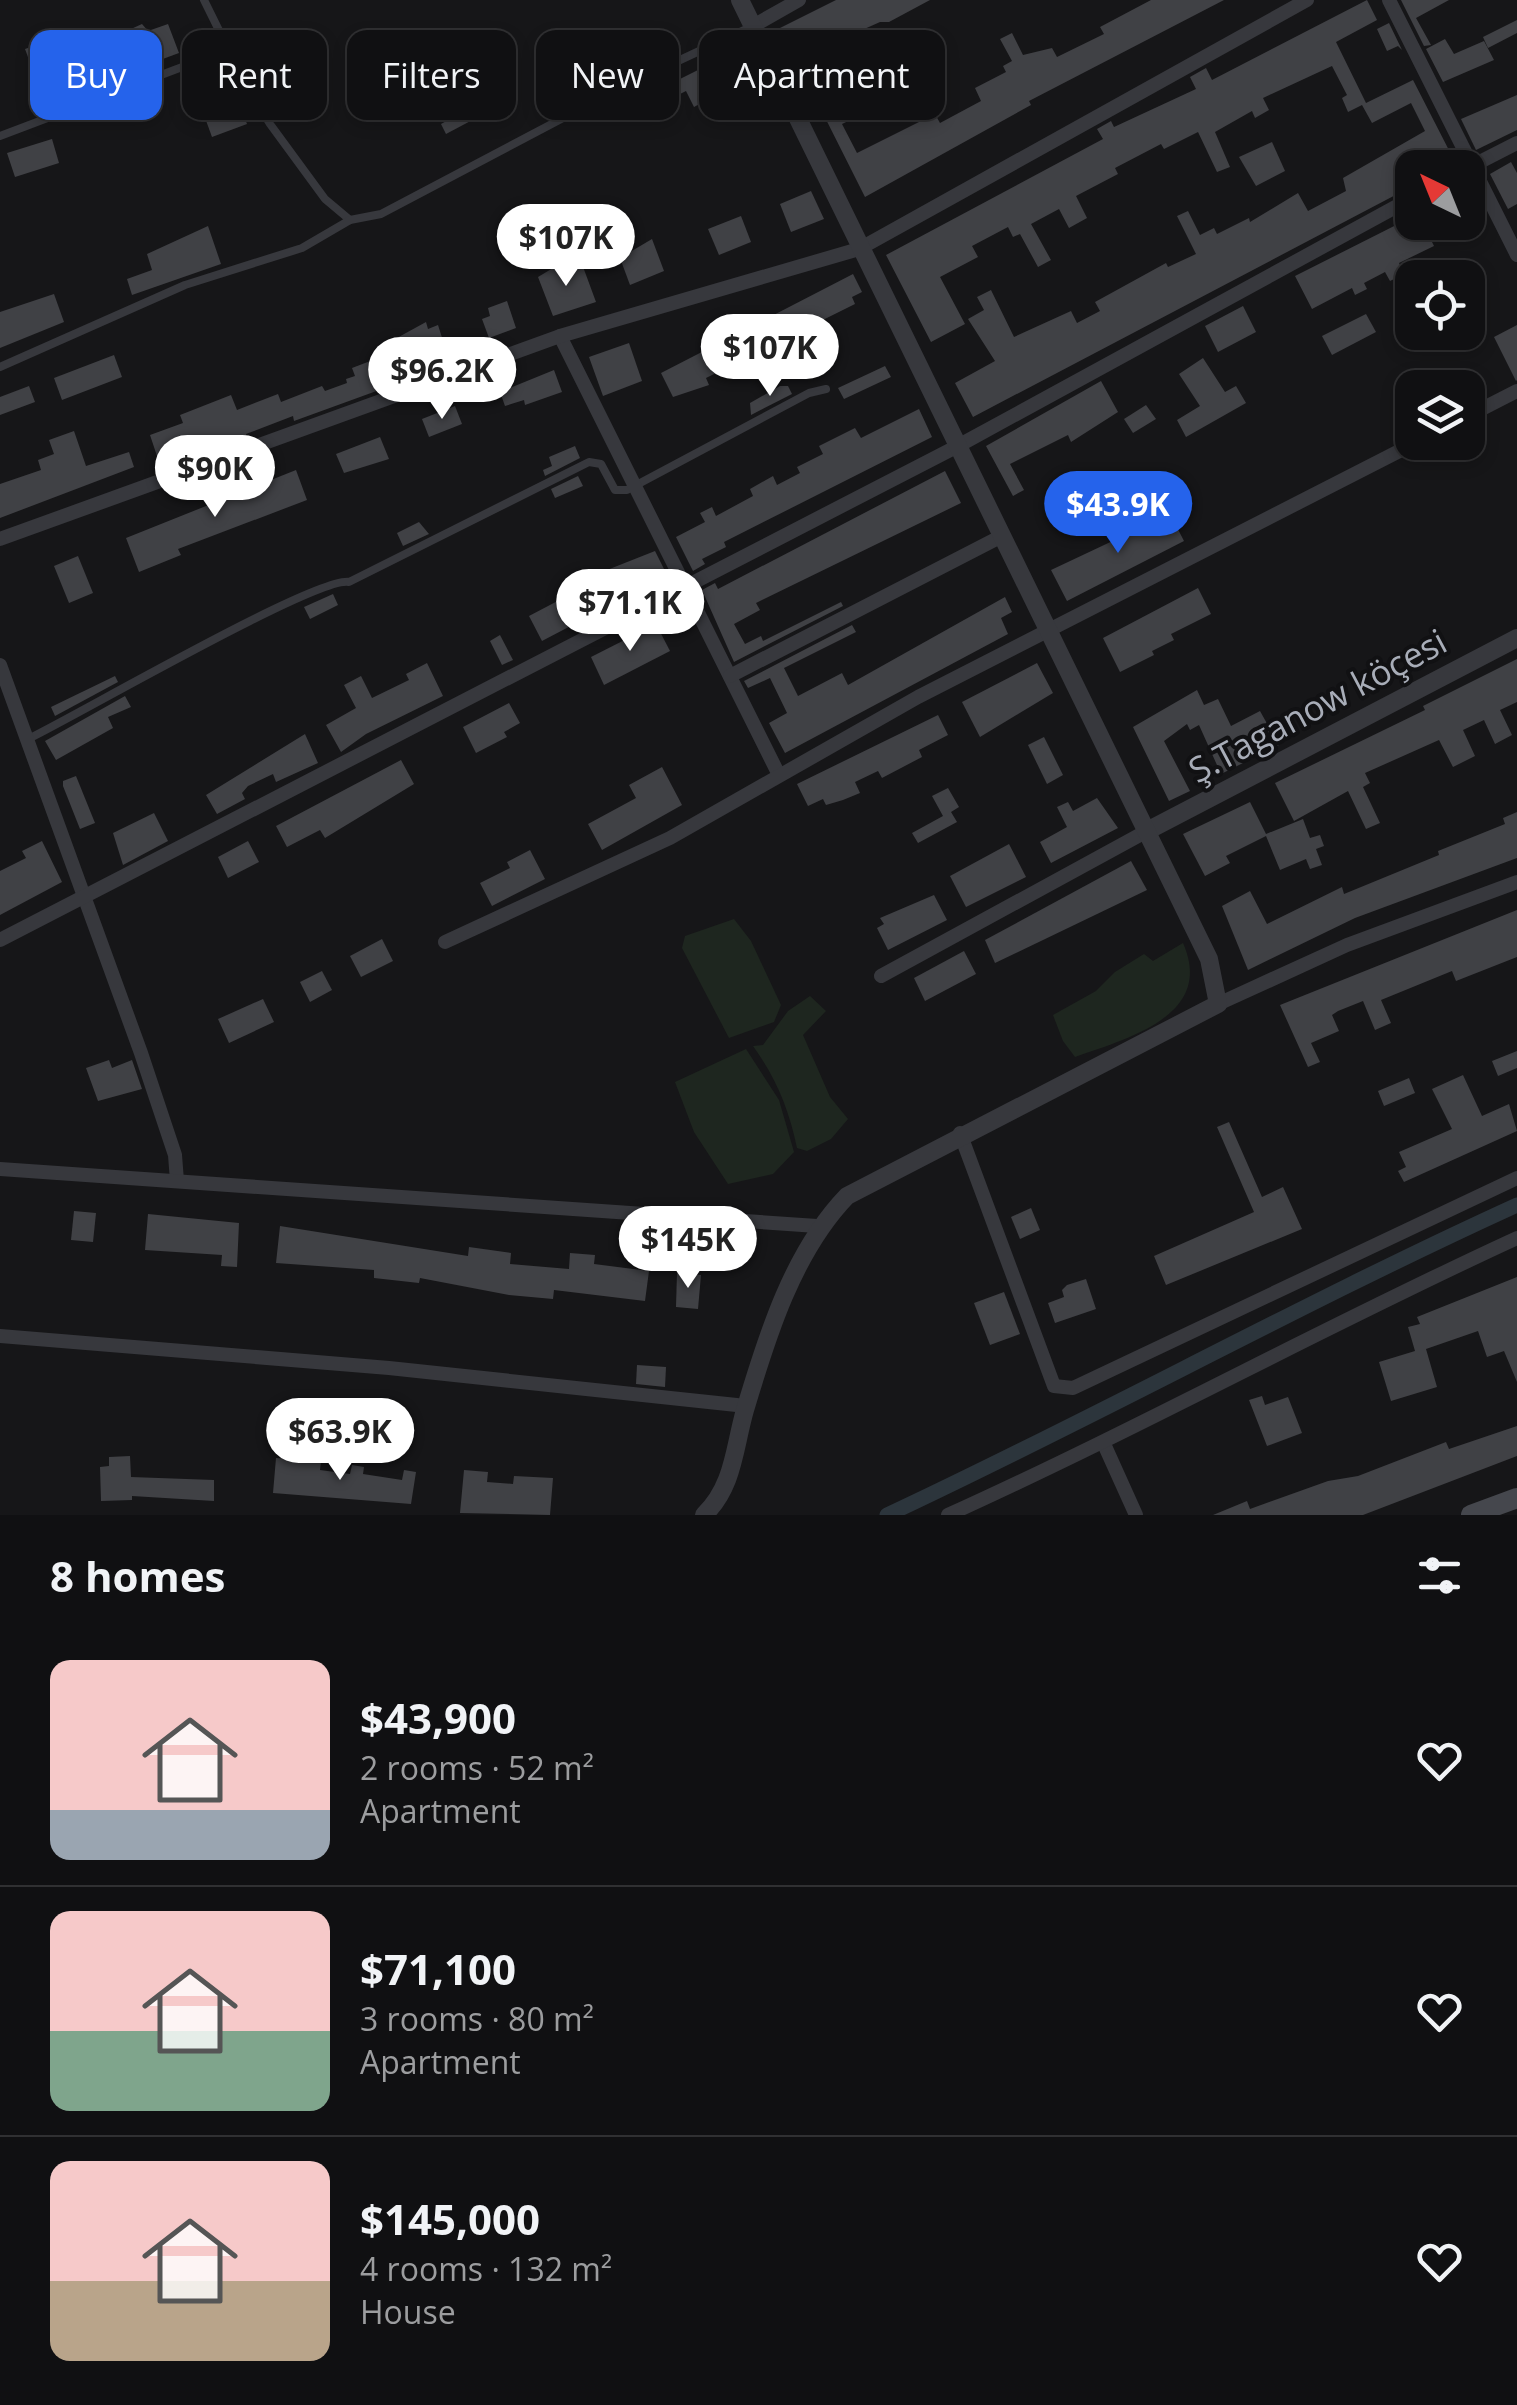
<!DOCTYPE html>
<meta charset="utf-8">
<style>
:root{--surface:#101012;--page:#1e1e20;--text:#f1f3f6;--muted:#9c9d9f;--line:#303032;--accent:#2563eb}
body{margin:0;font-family:"Open Sans",sans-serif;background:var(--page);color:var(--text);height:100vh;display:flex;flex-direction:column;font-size:38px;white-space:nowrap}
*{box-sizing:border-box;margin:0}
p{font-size:32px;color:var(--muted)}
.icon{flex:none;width:55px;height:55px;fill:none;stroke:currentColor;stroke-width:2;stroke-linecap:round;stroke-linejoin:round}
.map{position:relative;height:1515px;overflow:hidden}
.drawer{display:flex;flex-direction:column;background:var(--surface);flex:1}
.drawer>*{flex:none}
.guide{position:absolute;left:30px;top:30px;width:1000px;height:90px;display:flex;gap:20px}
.needle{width:65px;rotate:317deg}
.controls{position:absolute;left:1395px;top:150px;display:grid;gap:20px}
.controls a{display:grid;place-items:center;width:90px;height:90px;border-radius:20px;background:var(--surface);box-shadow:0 5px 15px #0003,0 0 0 2px var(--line);font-size:50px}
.price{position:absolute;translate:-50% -85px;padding:0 22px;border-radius:35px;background:#fff;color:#222;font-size:32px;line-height:65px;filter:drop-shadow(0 2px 5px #0008)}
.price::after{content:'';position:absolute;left:50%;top:60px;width:30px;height:22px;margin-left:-15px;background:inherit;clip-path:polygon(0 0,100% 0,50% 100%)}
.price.current{background:var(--accent);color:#fff}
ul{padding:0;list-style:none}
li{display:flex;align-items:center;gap:30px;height:250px;padding:0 50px}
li+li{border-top:2px solid var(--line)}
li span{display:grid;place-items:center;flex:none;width:280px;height:200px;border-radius:20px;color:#555}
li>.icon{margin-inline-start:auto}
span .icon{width:120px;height:120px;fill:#fffc;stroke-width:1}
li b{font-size:42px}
h2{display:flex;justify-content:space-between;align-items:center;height:120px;padding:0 50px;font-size:42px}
.tag{padding:0 35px;border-radius:20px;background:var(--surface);box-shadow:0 5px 15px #0003,0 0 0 2px var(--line);font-size:35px;line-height:90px}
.tag.current{background:var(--accent);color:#fff}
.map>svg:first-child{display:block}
.green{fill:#1e261f}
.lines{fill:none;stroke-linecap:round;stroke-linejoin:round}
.canal{stroke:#2c353c;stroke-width:15}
.building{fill:#404145}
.service{stroke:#37383d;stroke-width:8}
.minor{stroke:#37383d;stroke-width:14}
.tertiary{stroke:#37383d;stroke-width:18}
.secondary{stroke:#45474d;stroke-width:20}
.labels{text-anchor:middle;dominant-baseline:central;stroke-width:8;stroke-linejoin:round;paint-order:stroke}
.street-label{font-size:35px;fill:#a8adb8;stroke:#111113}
</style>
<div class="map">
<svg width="1517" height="1515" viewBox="0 0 1517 1515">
<rect width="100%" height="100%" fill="#161618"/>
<g class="green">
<path d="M734,919L751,941L781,1005L774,1022L729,1038L682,948L685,936Z"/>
<path d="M1183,943C1215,1015 1129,1038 1075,1057L1063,1041L1053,1015L1096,991L1115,972L1144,954L1153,961Z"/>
<path d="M810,996L826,1011L803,1035L830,1097L848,1119L831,1139L807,1151L797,1148C789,1109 776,1078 753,1046L763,1045L788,1011Z"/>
<path d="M746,1049L779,1100L794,1152L773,1174L728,1184L694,1132L675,1082Z"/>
</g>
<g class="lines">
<path class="canal" d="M887,1515C1099,1416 1304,1302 1517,1205"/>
</g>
<g class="building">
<path d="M836,0H930L889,22H880L813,52L818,63L812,67L825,93L862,75L884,114L869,121L865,113L842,124L857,153L935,114L940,123L981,101L975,88L1006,72L1003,66L1012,61L1000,39L1012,33L1023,55L1052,48L1057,57L1104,34L1100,27L1151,0H1224L1029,101L1031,105L865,197L780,28Z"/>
<path d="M1367,0L1377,20L1336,42L1366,103L1413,80L1455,162L1445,168H1412V184L1405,190L973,417L955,383L995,361L968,319L984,310L977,297L991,290L1014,337L1071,311L1077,323L1100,311L1095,302L1166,263L1168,267L1196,254L1177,216L1188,211L1200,235L1214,228L1217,234L1249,218L1250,222L1298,193L1308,211L1346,191L1343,178L1425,131L1411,103L1372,123L1362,105L1348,112L1342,98L1347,95L1332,66L1263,98L1269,110L1255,118L1252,111L1215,132L1230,167L1217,172L1198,132L1164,149L1161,144L1115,168L1118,174L1076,196L1087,218L1069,228L1059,209L1031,224L1051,260L1038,267L1020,234L1013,237L1008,227L972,246L978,257L940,277L965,324L931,342L886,255L1103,139L1097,129L1111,121L1114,127L1196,89L1190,77L1206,68L1212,80Z"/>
<path d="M1401,0H1449L1416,18L1431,45L1424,46Z"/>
<path d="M1517,20V33L1488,48L1483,37Z"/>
<path d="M1389,23L1402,50L1398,46L1387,51L1377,29Z"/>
<path d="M142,24L148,31L168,24L179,53L133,70L116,47L124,43L120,34Z"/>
<path d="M1445,39L1454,54L1484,41L1494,60L1443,82L1426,49Z"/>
<path d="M51,40L70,93L45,103L25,49Z"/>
<path d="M227,69L247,124L212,137L192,82Z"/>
<path d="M700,69L714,96L694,107L686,91L666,101L660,89Z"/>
<path d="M364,73L380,101L362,110L347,82Z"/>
<path d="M1517,95V130L1476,150L1461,119Z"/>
<path d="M490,97L495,108L446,134L441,124Z"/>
<path d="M52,139L59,163L15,177L7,153Z"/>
<path d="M1272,142L1285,171L1256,186L1239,157Z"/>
<path d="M1511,162L1517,173V204L1508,209L1490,174Z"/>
<path d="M811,191L824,219L791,232L780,204Z"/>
<path d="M741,216L751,242L719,255L708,229Z"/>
<path d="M1412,217V222H1422L1434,246L1399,263L1404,274L1390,281L1385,272L1364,283L1367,289L1355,295L1352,288L1312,309L1295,276Z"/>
<path d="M208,226L221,264L132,295L127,279L152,270L147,254Z"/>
<path d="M652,239L664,271L630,285L620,258Z"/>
<path d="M563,262L566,271L582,264L596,302L553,316L538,277Z"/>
<path d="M853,274L862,292L852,297L855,304L706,378L709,385L673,397L661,373Z"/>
<path d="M54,294L64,322L0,348V312Z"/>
<path d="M507,301L516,328L489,338L482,319L490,316L488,308Z"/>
<path d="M1243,306L1256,332L1218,352L1205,326Z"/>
<path d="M1366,314L1376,332L1332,355L1322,336Z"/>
<path d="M426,322L428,329L438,325L445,347L438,350L440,358L400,372L404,381L294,421L293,416L246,434L247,438L204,449L205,454L195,457L191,447L158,459L150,435L183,423L180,415L231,395L237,410L278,394L281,402L322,386L325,391L347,383L346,379L355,376L352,368L399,350L395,339Z"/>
<path d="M1517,325V380L1516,381L1494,337Z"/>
<path d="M629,343L642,381L603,396L589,357Z"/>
<path d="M114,355L122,377L62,400L54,378Z"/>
<path d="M1203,358L1225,392L1236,386L1246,403L1186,437L1177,420L1200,406L1179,374Z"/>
<path d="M885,366L891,377L844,399L838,388Z"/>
<path d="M554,370L562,392L525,405L524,400L505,406L500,392Z"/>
<path d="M1101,381L1118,412L1071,442L1068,435L1010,464L1024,490L1013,496L986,446Z"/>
<path d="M29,386L35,402L0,415V397Z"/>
<path d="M780,386H788L792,394L751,415L750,403Z"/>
<path d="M1146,405L1156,419L1133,433L1124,419Z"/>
<path d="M455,406L462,424L429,437L422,419Z"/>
<path d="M919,409L932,437L724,542L726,547L702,559L705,564L693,571L676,537L705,522L700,513L712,507L716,516L753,496L750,489L773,476L777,485L800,473L797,467L823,454L819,446L855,428L861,438Z"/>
<path d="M74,431L86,466L129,452L134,467L0,518V484L41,470L38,460L54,454L49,440Z"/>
<path d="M380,437L389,459L344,473L336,454Z"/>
<path d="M575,446L580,458L545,476L543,470L552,466L549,457Z"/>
<path d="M296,470L307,500L178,549L181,555L139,572L126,538Z"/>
<path d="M945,471L961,503L756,603L760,610L734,624L745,644L761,636L763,641L841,602L843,606L734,662L702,590L715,583L718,589Z"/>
<path d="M578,476L583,486L555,498L551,489Z"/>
<path d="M1166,506L1184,541L1067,601L1051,570L1155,521L1151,513Z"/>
<path d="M419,522L429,534L403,546L397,533Z"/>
<path d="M655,551L668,577L621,597L607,570Z"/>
<path d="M78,556L93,593L69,603L54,566Z"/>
<path d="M1198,588L1211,614L1171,634L1174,640L1152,651L1154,655L1120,672L1103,638Z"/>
<path d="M333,594L338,605L310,619L304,607Z"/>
<path d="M569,595L582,620L542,641L529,616Z"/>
<path d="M1005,597L1012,612L1001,618L1008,634L785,753L769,723L787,713L770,678L748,688L744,681L852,625L856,632L784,668L798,696L842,673L848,685Z"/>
<path d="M656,624L670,651L604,685L591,657Z"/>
<path d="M500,635L513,660L502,665L490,641Z"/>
<path d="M1517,659V702L1500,710L1512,735L1495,744L1484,720L1463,730L1475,756L1453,767L1439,740L1365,773L1370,783L1363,787L1380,823L1366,829L1348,791L1294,821L1275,783L1425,710L1423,706Z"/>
<path d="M427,663L443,696L366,734L341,752L326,725L356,708L344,685L361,676L372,698L409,680L406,674Z"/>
<path d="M1037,663L1053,693L980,737L962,702Z"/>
<path d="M115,676L118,682L55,716L51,707Z"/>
<path d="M1197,690L1204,705L1218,699L1231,726L1260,711L1279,745L1221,774L1199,725L1190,730L1187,724L1164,741L1190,791L1169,801L1133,727Z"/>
<path d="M125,696L131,707L108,717L113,728L56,760L45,741Z"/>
<path d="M509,703L520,723L504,732L507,737L476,753L463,727Z"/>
<path d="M938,715L948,735L919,750L922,757L882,778L878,771L855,782L860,793L843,800L826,805L823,799L808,806L797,784Z"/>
<path d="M305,734L318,763L276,782L273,774L248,786L242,793L245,799L217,814L206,795Z"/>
<path d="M1044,737L1063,775L1047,784L1028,745Z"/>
<path d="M401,760L414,784L325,838L320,830L287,847L276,826Z"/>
<path d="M662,767L682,805L602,850L588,824L636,798L629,785Z"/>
<path d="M76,776L95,823L80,829L63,786V781Z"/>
<path d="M948,788L959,807L951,812L957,822L918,843L912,833L943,816L932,796Z"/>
<path d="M1097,798L1118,828L1051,863L1040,842L1067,827L1057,807L1068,802L1073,811Z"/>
<path d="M1250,802L1266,834L1303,819L1310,838L1320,835L1324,846L1316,849L1322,865L1310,869L1306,859L1280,870L1266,836L1226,856L1230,863L1205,876L1183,834Z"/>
<path d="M1517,812V858L1355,918L1248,970L1222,906L1250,891L1267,924L1342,887L1344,894L1439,855L1438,851L1505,824L1503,818Z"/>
<path d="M154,813L168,841L123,865L113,833Z"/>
<path d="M42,841L62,882L0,915V871L26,858L22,851Z"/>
<path d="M248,841L259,862L228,878L218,857Z"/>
<path d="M1009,844L1026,877L966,907L950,876Z"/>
<path d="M530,850L545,879L492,906L480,883L510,868L507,862Z"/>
<path d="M1131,861L1147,890L995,963L985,940Z"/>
<path d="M934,895L947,920L888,950L877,928L884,924L880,918Z"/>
<path d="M1517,910V957L1456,981L1452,971L1381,1000L1391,1023L1375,1030L1363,1001L1338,1011L1332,1015L1339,1031L1311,1043L1320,1062L1308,1067L1280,1005Z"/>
<path d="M382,939L393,961L361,977L350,956Z"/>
<path d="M964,951L976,974L925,1001L914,978Z"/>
<path d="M322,971L332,990L310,1002L300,982Z"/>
<path d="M263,999L274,1022L229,1043L218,1019Z"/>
<path d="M1517,1051V1068L1498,1076L1492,1061Z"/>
<path d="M109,1060L112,1068L132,1060L142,1089L98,1101L86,1068Z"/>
<path d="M1463,1075L1482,1116L1509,1104L1517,1131L1404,1182L1398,1171L1406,1167L1399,1152L1452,1129L1432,1089Z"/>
<path d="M1409,1078L1415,1093L1384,1106L1378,1091Z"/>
<path d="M1229,1122L1262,1197L1283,1187L1302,1229L1166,1285L1154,1256L1254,1212L1217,1127Z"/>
<path d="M1031,1208L1040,1230L1020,1239L1011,1217Z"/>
<path d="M74,1211L96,1213L93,1242L71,1240Z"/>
<path d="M148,1214L239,1223L237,1267L221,1266L222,1255L145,1250Z"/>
<path d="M280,1226L468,1256L469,1247L511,1253L510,1264L569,1269L570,1253L595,1255L594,1264L649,1271L645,1301L554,1290L553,1299L509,1295L420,1278L419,1283L374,1278V1270L276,1263Z"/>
<path d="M677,1273L701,1275L698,1309L676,1307Z"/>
<path d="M1517,1277V1382L1504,1351L1487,1357L1478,1331L1426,1349L1437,1387L1391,1401L1379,1362L1415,1351L1408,1327L1420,1324L1417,1317Z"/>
<path d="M1086,1279L1096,1309L1055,1323L1048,1303L1064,1297L1062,1290L1067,1285Z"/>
<path d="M1004,1292L1020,1334L990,1345L974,1303Z"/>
<path d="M637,1365L666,1367L665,1387L636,1384Z"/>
<path d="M1262,1396L1265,1405L1288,1397L1302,1433L1267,1446L1249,1400Z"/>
<path d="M1517,1426V1456L1363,1515H1213L1247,1501L1250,1509L1328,1481L1358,1476L1446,1442L1449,1449Z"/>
<path d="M130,1456L131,1477L214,1480V1501L132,1496V1500L101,1501L100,1467L109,1466V1457Z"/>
<path d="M276,1458L321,1461L320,1470L350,1474L352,1465L364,1467L363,1474L402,1480L404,1470L416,1472L411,1504L273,1493Z"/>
<path d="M464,1470L488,1472L487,1482L513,1484L514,1476L553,1478L550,1515L460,1513Z"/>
</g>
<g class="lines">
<g class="service">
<path d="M204,0L245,83L270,124L325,199L350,220"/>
<path d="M0,136L198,61L232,57"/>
<path d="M0,367L185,285L302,248L350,220L381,214L620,88L753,26"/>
<path d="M28,739C76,716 317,576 349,582L589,462L601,464L615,490H627L809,393L826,389"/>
</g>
<g class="minor">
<path d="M1389,0L1517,255"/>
<path d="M753,26L799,0"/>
<path d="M1468,168L1517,143"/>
<path d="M560,336L779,775"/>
<path d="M1468,416L1517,391"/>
<path d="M0,539L560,336L859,249L1307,0"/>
<path d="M0,665L141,1053L175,1155L177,1181"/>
<path d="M730,676L1000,537"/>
<path d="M0,940L956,447L1412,198"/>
<path d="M445,942L670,838L918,697L1417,442"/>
<path d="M881,976L1147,831"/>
<path d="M1218,1004L1347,945L1517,882"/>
<path d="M960,1133L1054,1386L1073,1388L1517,1178"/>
<path d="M0,1169L817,1226"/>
<path d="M0,1336L389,1368L746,1406"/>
<path d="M1104,1444L1136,1515"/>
<path d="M948,1515C1140,1428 1325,1326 1517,1238"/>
</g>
<g class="tertiary">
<path d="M1147,831L1517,638"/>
<path d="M704,1515C734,1486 734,1448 745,1410C767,1336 793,1252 847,1196L1218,1004L1209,959L740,0"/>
</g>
<path class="secondary" d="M1471,1515L1517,1498"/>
</g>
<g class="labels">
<g class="street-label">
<text transform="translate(1317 705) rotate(-28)">Ş.Taganow köçesi</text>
</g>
</g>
</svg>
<div class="controls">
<a><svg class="needle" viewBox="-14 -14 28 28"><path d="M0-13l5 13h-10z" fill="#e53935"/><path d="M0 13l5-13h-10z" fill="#9c9d9f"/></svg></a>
<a><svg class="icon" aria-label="locate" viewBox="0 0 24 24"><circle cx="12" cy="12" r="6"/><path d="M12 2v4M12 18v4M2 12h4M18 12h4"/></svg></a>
<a><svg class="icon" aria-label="layers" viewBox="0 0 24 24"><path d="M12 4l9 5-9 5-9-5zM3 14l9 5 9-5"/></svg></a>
</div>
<b class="price" style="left:566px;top:289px">$107K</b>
<b class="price" style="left:770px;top:399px">$107K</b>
<b class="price" style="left:442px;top:422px">$96.2K</b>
<b class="price" style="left:215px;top:520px">$90K</b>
<b class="price current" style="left:1118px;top:556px">$43.9K</b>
<b class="price" style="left:630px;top:654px">$71.1K</b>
<b class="price" style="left:688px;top:1291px">$145K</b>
<b class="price" style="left:340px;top:1483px">$63.9K</b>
<div class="guide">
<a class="tag current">Buy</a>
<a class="tag">Rent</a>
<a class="tag">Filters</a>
<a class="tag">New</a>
<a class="tag">Apartment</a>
</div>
</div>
<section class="drawer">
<h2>8 homes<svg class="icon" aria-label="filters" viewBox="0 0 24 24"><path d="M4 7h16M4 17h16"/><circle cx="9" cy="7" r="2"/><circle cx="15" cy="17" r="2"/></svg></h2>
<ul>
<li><span style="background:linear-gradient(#f6c9c9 75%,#9aa5b1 0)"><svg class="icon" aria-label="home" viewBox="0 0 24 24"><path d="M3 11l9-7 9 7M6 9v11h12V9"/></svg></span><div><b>$43,900</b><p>2 rooms · 52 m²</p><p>Apartment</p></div><svg class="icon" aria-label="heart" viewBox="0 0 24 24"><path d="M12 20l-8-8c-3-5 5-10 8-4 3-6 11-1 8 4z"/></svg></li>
<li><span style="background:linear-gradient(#f6c9c9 60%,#7fa58c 0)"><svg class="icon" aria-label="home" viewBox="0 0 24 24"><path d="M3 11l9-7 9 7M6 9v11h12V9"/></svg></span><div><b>$71,100</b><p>3 rooms · 80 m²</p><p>Apartment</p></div><svg class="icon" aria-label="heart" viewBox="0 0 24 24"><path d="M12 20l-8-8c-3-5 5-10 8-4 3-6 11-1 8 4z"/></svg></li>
<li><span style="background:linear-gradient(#f6c9c9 60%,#b9a48a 0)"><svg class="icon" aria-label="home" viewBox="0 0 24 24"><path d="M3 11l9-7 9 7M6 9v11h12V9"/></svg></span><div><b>$145,000</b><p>4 rooms · 132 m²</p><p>House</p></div><svg class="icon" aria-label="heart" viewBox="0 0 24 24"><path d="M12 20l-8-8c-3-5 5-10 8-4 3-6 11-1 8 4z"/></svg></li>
</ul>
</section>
